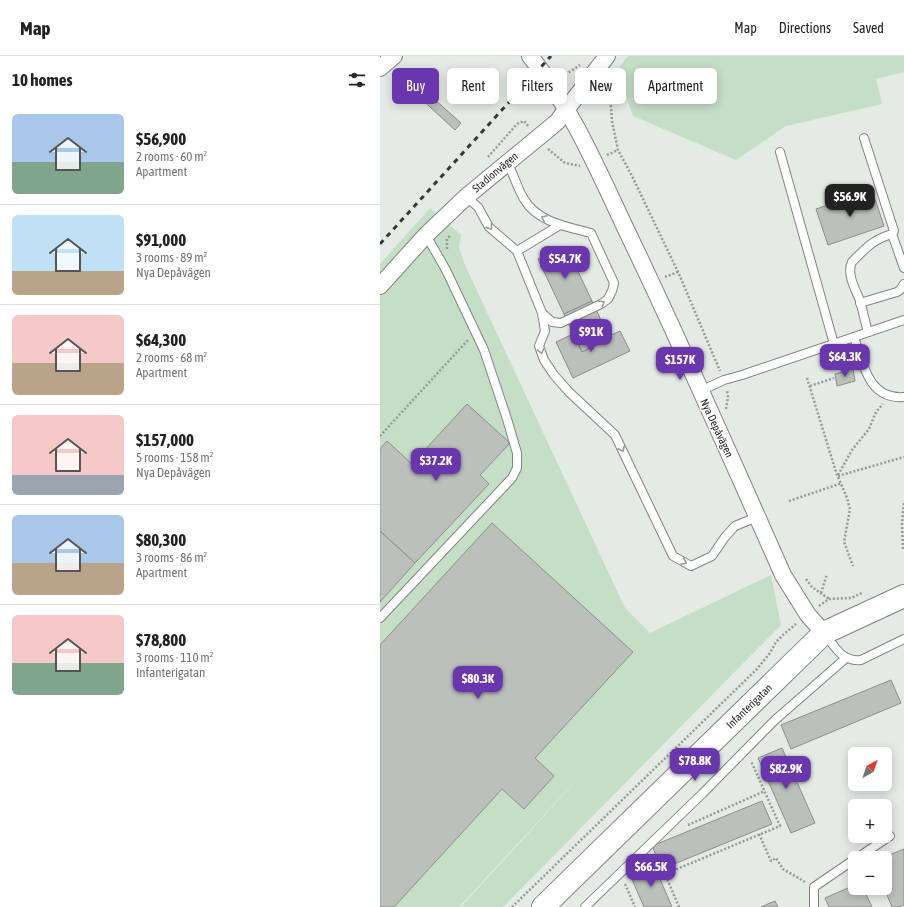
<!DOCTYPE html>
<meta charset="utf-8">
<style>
:root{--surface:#fff;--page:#f2f2f2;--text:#222;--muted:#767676;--line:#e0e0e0;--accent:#6a36ad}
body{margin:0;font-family:"Asap Condensed",sans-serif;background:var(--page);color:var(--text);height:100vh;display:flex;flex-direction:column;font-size:15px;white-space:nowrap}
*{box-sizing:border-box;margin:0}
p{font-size:13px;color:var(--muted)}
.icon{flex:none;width:22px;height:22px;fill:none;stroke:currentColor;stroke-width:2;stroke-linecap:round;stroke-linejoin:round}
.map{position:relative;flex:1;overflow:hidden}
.panel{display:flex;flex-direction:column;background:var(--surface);width:380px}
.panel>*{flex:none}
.banner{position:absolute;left:12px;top:12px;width:380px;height:36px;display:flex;gap:8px}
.needle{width:26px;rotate:40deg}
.controls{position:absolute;left:468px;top:691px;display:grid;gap:8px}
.controls a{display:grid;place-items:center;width:44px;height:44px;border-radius:6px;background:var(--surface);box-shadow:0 2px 10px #0003;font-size:20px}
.price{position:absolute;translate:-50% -34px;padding:0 9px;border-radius:8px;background:var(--accent);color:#fff;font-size:13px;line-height:26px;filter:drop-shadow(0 1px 2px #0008)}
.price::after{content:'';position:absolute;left:50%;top:24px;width:12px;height:9px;margin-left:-6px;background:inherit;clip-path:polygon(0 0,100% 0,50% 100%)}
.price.active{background:#222;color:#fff}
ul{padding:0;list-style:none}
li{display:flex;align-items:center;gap:12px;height:100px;padding:0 12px}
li+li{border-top:1px solid var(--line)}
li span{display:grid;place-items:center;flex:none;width:112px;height:80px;border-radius:6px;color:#555}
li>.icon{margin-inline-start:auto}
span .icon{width:48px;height:48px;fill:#fffc;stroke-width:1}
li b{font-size:17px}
h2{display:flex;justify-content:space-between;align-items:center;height:48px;padding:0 12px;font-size:17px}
.tag{padding:0 14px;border-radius:6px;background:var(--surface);box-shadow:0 2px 10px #0003;font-size:14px;line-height:36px}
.tag.active{background:var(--accent);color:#fff}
header{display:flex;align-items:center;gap:24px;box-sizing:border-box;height:56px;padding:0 20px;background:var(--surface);border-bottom:1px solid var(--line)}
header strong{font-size:19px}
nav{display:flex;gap:22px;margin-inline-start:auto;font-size:14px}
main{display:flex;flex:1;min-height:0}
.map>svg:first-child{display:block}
.green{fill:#c5dec6}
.building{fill:#bbc0bb;stroke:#8a8f8a}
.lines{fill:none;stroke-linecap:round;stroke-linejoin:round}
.lane-casing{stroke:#818580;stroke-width:10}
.street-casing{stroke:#818580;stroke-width:18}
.secondary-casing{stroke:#818580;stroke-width:24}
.path{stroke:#969a96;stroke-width:2.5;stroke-dasharray:2 2;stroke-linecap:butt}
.lane{stroke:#fff;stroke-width:8}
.street{stroke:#fff;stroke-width:16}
.secondary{stroke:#fff;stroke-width:22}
.rail{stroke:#373937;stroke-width:3;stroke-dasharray:5 5;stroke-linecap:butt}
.oneway{stroke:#9c9c9c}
.labels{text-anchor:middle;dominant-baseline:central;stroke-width:3.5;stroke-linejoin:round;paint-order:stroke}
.street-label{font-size:11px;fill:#222422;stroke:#fff}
</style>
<header>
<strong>Map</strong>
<nav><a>Map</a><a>Directions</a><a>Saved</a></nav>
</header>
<main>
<section class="panel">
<h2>10 homes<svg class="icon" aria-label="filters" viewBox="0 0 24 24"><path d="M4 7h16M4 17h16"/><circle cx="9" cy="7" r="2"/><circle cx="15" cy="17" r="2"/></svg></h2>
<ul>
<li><span style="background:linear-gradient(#a9c7e8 60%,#7fa58c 0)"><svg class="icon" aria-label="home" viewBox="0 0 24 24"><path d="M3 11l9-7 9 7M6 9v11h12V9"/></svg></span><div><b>$56,900</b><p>2 rooms · 60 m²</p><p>Apartment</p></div></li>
<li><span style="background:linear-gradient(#bfe0f5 70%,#b9a48a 0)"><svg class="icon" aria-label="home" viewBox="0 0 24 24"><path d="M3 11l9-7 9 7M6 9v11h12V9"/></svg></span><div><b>$91,000</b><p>3 rooms · 89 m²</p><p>Nya Depåvägen</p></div></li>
<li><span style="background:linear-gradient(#f6c9c9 60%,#b9a48a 0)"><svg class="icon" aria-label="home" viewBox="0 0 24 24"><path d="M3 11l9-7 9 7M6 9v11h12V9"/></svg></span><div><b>$64,300</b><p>2 rooms · 68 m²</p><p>Apartment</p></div></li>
<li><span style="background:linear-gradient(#f6c9c9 75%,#9aa5b1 0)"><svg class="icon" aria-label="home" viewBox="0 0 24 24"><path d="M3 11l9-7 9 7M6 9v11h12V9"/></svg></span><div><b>$157,000</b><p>5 rooms · 158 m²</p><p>Nya Depåvägen</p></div></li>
<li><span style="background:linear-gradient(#a9c7e8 60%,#b9a48a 0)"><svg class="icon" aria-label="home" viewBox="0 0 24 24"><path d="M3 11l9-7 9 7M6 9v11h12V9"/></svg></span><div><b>$80,300</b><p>3 rooms · 86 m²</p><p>Apartment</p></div></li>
<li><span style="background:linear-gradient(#f6c9c9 60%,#7fa58c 0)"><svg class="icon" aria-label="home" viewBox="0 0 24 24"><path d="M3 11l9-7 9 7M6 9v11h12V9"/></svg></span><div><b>$78,800</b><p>3 rooms · 110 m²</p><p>Infanterigatan</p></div></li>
</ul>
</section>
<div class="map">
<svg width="524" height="851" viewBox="0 0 524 851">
<rect width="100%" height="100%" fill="#e4eae4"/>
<g class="green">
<path d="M248,0H524V16L496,23L502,48L406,70L356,104L253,60L237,14Z"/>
<path d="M50,152L81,179L79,192L85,209L245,552L270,577L391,519L401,569L123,851H81L216,703L79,851H0V208Z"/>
</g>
<g class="building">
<path d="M43,33L81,67L75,74L37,39Z"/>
<path d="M492,134L504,170L448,189L436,153Z"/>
<path d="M186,190L212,245L184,258L158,203Z"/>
<path d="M212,245L230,283L202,296L184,258Z"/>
<path d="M240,275L250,295L193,322L176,286L193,278L202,296L230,283L229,280Z"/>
<path d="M473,313L475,325L457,330L455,318Z"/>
<path d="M87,348L130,387L100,419L109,428L35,507L0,475V393L7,385L32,408Z"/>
<path d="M112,467L253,596L155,702L174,720L144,753L122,733L14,851H0V589Z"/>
<path d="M0,475L35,507L0,546Z"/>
<path d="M511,624L521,647L411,693L401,669Z"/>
<path d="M402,692L435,767L411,777L378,702Z"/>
<path d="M382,745L392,768L282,813L272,790Z"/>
<path d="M524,793V849L519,851H512L504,832L505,802H502Z"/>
<path d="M274,809L292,851H264L250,819Z"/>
<path d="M475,829V832H483L492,851H449L445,842Z"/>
<path d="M395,845L398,851H381Z"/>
</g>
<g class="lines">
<defs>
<g id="lane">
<path d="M484,82L514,175L512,178C492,184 486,192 472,206C466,218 476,234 480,245C483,255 485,266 488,276"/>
<path d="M400,96L454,288"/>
<path d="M127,107C134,118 137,132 144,143C157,166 188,171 211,177L234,227L232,235L228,243L221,248L181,267L172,266L162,257"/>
<path d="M86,141L98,151L109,171L137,195L162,257L165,275L159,290L164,304L174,319L189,336L235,379L293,500L311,510L332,500L345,481L355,470L377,461"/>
<path d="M512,178L524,212"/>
<path d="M137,195L180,169"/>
<path d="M480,247L517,236L520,234L524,228"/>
<path d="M474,281C483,307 488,344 524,341"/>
<path d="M320,335L344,324L362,319L524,264"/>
<path d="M0,562L132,422L137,412V397L127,363L104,294L66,214L46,179"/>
<path d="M445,578C455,591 462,606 481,604L524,583"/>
<path d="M477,802L510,780"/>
<path d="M205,851L322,738L395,664L466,602"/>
<path d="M434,851V831L475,803"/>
</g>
<g id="street">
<path d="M150,0C195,56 222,124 253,188C305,297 354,408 403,519L428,559L444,577"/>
<path d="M0,12L14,0"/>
<path d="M0,230L46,179L86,141L177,66L227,0"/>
</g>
<path id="secondary" d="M163,851L444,577L524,540"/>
</defs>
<use href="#lane" class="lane-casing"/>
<use href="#street" class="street-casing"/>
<use href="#secondary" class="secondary-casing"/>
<g class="path">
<path d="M181,16L188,17L200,9"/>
<path d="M223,31L228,38L231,51L232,65L238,94L252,120L299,218L340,315"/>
<path d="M168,93L185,107L200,110"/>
<path d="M227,99L238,94"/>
<path d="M108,101L137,68L144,65L149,71"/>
<path d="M67,193V183L71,179"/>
<path d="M285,221L298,216"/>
<path d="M427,322L456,416L467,442L470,453L464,486L473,510"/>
<path d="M430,330L454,322"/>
<path d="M346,353L348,341L347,335"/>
<path d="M0,380L88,284"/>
<path d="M458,419L472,394L489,373L496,356L503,348"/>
<path d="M458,420L524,401"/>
<path d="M409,445L462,427"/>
<path d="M523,493L522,467L524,446"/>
<path d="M426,523L432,531L449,543"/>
<path d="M441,537L447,518"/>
<path d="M439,550L449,543L471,542L482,537"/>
<path d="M308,769L385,735"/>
<path d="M379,778L391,805L396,802L403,813L425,826"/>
<path d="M245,828L255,851"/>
<path d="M132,851L377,613L390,597L396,586L404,578L416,568"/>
<path d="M299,851L285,818L400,770L371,705"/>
</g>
<use href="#lane" class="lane"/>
<use href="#street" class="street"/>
<use href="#secondary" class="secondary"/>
<path class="rail" d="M0,188L171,0"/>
</g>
<defs><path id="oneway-chevron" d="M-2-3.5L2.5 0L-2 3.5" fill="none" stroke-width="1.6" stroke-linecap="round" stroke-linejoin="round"/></defs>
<g class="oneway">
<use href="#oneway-chevron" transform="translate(164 162) rotate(-155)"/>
<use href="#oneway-chevron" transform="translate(110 171) rotate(51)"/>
<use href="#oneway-chevron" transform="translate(222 247) rotate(-32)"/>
<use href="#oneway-chevron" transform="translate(161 295) rotate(76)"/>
<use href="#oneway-chevron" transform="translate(242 393) rotate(65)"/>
<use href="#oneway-chevron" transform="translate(304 506) rotate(27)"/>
</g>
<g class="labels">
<g class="street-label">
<text transform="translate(115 116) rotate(-40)">Stadionvägen</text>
<text transform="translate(337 372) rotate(65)">Nya Depåvägen</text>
<text transform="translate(369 650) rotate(-44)">Infanterigatan</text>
</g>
</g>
</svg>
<div class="controls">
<a><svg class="needle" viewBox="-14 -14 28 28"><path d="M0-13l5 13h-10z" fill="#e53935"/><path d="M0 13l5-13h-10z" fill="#767676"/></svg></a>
<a>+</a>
<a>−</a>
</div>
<b class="price active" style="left:470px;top:162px">$56.9K</b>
<b class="price" style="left:185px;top:224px">$54.7K</b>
<b class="price" style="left:211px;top:297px">$91K</b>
<b class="price" style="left:465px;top:322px">$64.3K</b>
<b class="price" style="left:300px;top:325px">$157K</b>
<b class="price" style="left:56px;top:426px">$37.2K</b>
<b class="price" style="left:98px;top:644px">$80.3K</b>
<b class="price" style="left:315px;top:726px">$78.8K</b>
<b class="price" style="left:406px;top:734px">$82.9K</b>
<b class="price" style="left:271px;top:832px">$66.5K</b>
<div class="banner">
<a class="tag active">Buy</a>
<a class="tag">Rent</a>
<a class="tag">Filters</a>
<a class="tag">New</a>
<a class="tag">Apartment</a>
</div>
</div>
</main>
